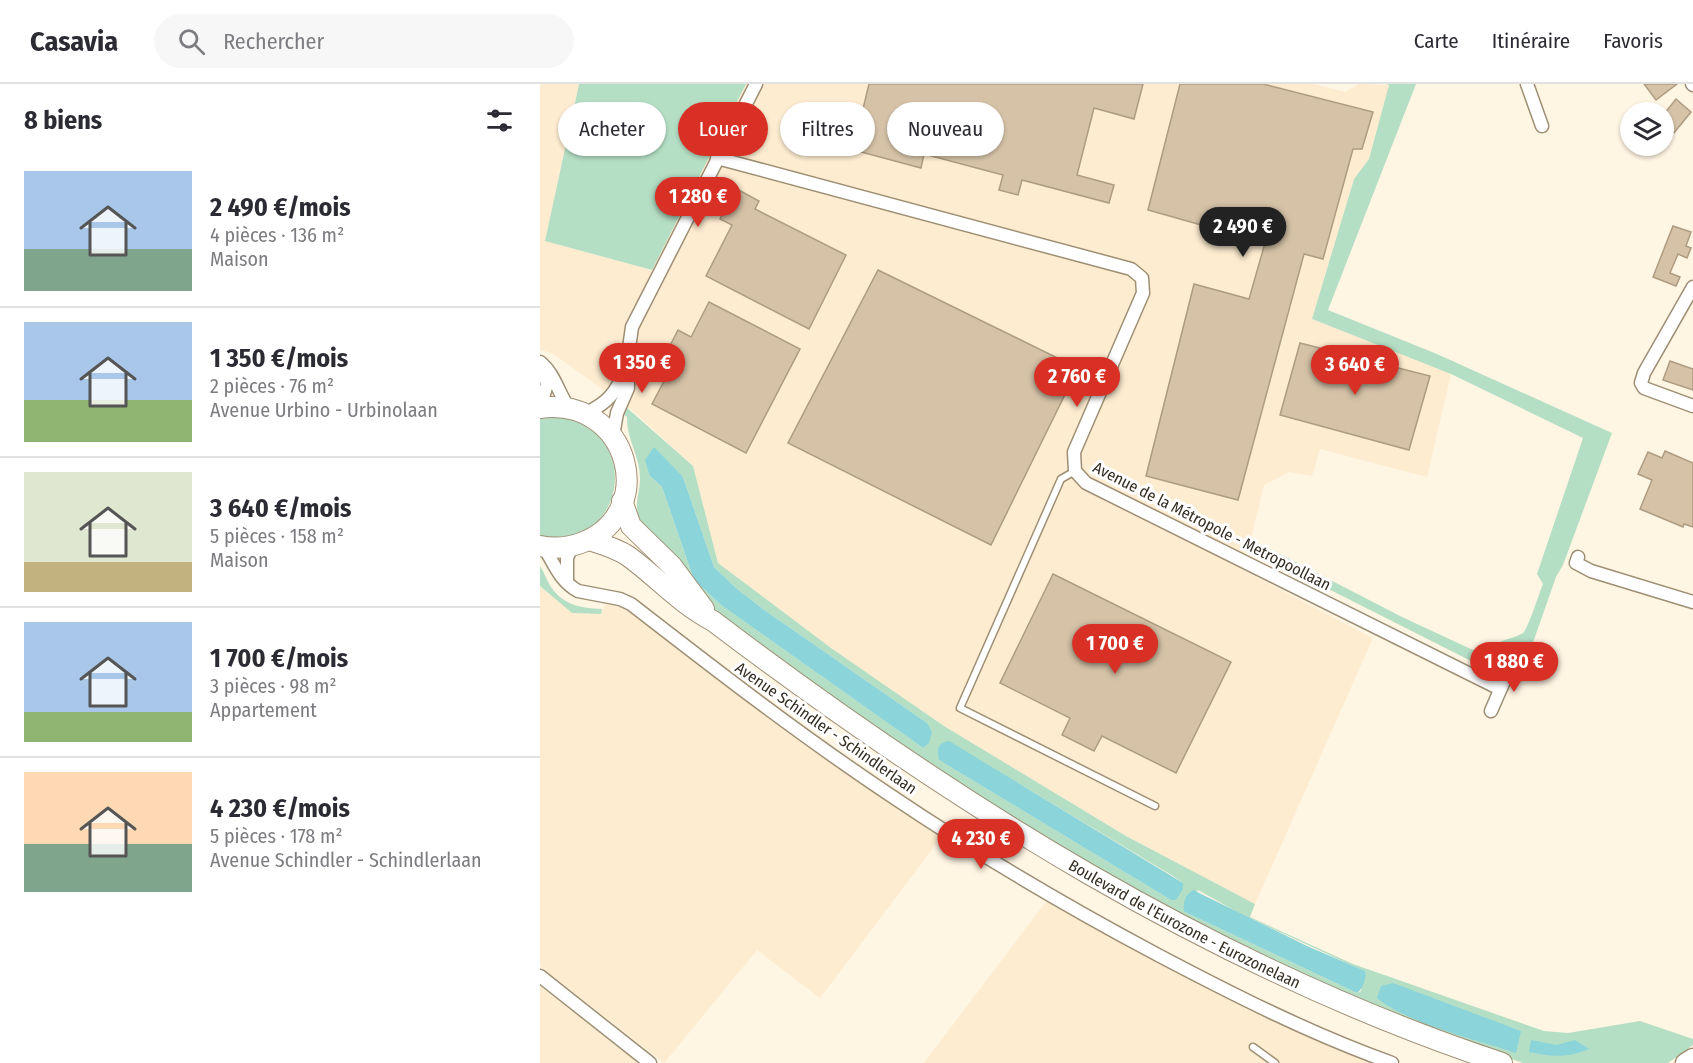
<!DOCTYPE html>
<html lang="fr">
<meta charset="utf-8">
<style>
:root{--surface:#fff;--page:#f7f7f7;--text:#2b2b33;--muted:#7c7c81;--line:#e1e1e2;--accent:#d93025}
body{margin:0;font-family:"Fira Sans Condensed",sans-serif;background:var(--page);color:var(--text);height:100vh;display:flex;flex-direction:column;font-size:22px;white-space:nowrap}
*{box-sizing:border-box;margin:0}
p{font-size:20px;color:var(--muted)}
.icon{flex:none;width:33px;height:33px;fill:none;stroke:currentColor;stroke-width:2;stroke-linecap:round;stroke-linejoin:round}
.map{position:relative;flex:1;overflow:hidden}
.panel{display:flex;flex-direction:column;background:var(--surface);width:540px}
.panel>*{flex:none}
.guide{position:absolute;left:18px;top:18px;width:570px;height:54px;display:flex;gap:12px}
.fabs{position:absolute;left:1080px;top:18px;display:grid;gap:12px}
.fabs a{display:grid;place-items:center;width:54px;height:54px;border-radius:50%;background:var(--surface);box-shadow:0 2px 4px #0004;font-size:30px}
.price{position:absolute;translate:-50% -51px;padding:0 14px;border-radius:21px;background:var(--accent);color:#fff;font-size:20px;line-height:39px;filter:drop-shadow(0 2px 3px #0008)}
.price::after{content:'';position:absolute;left:50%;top:36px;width:18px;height:14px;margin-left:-9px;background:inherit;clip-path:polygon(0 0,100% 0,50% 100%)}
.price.on{background:#222;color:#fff}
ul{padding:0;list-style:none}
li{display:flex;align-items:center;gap:18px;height:150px;padding:0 24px}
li+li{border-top:2px solid var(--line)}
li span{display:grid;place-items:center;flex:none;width:168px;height:120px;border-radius:0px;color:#555}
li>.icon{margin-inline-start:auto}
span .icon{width:72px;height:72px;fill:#fffc;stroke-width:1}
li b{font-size:26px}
h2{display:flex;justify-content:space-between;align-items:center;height:72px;padding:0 24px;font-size:26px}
.chip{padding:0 21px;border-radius:27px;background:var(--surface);box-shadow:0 2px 4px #0004;font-size:21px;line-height:54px}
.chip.on{background:var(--accent);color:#fff}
header{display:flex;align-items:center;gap:36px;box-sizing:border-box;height:84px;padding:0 30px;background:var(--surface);border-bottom:2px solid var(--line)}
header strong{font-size:28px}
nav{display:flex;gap:33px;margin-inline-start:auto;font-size:21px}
.search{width:420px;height:54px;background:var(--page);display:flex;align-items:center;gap:15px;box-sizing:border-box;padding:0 21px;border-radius:33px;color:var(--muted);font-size:22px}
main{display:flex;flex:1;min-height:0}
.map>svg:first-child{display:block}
.built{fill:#fdecd0}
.green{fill:#b5dfc5;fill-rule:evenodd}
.water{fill:#8bd4d9}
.building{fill:#d5c2a7;stroke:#ae9c82;stroke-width:1.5}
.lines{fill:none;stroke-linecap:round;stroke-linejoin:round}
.service-casing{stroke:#9e8f74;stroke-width:9}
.minor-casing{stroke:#9e8f74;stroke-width:15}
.primary-casing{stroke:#9e8f74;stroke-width:21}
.trunk-casing{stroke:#9e8f74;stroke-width:22}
.service{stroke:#fff;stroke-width:6}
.minor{stroke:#fff;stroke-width:12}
.primary{stroke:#fff;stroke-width:18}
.trunk{stroke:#fff;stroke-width:20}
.labels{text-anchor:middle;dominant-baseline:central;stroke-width:6;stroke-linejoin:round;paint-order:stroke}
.street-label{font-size:16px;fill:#342d22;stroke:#fff}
</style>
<header>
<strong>Casavia</strong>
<div class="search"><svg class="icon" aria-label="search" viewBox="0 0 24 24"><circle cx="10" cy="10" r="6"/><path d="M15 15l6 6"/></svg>Rechercher</div>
<nav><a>Carte</a><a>Itinéraire</a><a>Favoris</a></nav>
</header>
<main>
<section class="panel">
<h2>8 biens<svg class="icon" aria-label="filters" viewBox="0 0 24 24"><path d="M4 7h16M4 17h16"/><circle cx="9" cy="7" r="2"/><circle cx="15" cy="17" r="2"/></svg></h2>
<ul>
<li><span style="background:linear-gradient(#a9c7e8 65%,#7fa58c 0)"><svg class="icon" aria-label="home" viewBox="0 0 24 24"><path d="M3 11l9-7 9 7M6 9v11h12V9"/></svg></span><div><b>2 490 €/mois</b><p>4 pièces · 136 m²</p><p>Maison</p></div></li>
<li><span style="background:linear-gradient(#a9c7e8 65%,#8fb573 0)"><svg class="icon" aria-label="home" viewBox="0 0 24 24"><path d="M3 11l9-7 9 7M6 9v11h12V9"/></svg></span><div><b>1 350 €/mois</b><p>2 pièces · 76 m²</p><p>Avenue Urbino - Urbinolaan</p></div></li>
<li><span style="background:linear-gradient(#dfe7d0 75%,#c2b280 0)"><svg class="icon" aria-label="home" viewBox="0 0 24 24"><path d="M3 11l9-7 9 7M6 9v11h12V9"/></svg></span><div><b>3 640 €/mois</b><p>5 pièces · 158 m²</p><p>Maison</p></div></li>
<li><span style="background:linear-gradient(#a9c7e8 75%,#8fb573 0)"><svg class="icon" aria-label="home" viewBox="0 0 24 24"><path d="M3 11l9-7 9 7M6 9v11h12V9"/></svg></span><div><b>1 700 €/mois</b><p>3 pièces · 98 m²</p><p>Appartement</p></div></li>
<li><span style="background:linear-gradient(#ffd9b3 60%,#7fa58c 0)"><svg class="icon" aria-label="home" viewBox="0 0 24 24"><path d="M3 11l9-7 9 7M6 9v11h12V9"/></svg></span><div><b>4 230 €/mois</b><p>5 pièces · 178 m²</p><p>Avenue Schindler - Schindlerlaan</p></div></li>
</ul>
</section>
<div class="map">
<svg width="1153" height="979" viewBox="0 0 1153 979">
<rect width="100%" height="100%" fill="#fff5e3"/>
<g class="built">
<path d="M0,0H39L5,157L111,186L206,0H774L805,8L819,0L849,1L829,75L814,95L772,235L911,290L887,393L780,365L772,392L749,388L724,401L711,455L699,484L833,554L715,820L586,752L404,642L291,564L178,479L153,382L93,327L12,269L0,266Z"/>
<path d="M0,502L32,529L60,530L67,519L76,520L89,526L402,752L280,914L217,866L124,979L0,882Z"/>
<path d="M508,815L629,883L724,932L837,979H384Z"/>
<path d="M0,902L98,979H0Z"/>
</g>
<g class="green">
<path d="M39,0H206L112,186L5,157Z"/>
<path d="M846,0H876L788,226L897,270L1072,349L1023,481L1016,493L989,570L969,563L935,579L707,464L711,455L862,533L933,566C942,563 978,553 983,549C989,543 999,509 1003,500L997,490L1043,354L911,290L772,235L814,95L829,75L849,1Z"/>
<path d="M85,322L153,382L178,479L291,564L404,642L586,752L715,820L710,833L813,880L1004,947L1028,949L1100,937L1153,955V961L1128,979H983L935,962L815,916L655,839L534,772L309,629L178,532L100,437C93,421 100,410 100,394C100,372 86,354 87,333L81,329ZM108,380L143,393L174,483L196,504L223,525L387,639L383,664L181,521L154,496L122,403L110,392ZM409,658L633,792L643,799L631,816L409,682L399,676ZM658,806L699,829L824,887L821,907L817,909L647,829Z"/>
<path d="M19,333C107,348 84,470 0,452V335Z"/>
<path d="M0,482C4,488 7,497 11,503C24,522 42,524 62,525L61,530L32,529L0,502Z"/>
</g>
<g class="water">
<path d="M114,363L143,393L174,483L196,504L223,525L387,639L392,648L389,659L383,664L181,521L154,496L122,403L110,392L105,376Z"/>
<path d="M409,657L643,799V805L636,816H631L399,676C397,665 397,659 409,657Z"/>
<path d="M653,806L767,862L825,887C827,893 823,905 817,909L647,829L644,827C643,818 645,811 653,806Z"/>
<path d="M853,899L981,947L976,969C937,956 867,939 837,914L841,902Z"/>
<path d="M991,956L1017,961L1035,956L1049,965C1028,974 1011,973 989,968Z"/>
</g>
<g class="building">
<path d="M329,0H603L594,35L554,24L537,91L574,101L569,119L482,96L478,111L459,106L463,91L384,70L381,84L295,61L304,24L322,29Z"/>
<path d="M640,0H723L833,28L822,65H813L783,175L764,170L698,416L606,392L654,200L709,215L725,159L608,126Z"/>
<path d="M1104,0H1137L1116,16Z"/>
<path d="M1136,15L1151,28L1134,49L1131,46L1124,55V30Z"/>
<path d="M195,104L219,117L215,125L306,171L269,245L166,192L192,141L180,135Z"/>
<path d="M1133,142L1151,148L1146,162L1151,164L1147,174L1138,170L1130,189L1140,193L1136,202L1113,193Z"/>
<path d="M338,186L538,284L451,461L248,359Z"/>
<path d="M169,218L260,265L206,369L112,320L130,286L120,281L138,246L151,253Z"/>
<path d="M760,259L890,292L869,366L740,331Z"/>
<path d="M1130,277L1153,285V306L1123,296Z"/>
<path d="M1125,367L1153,379V443L1144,440L1143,443L1100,425L1112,396L1098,390L1108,368L1122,374Z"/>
<path d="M513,490L691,578L636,689L562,652L554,667L522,651L530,634L460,599Z"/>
</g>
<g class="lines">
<defs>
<g id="service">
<path d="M535,387L521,395L420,624L615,722"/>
<path d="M713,963L735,979"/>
</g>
<g id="minor">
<path d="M987,0L1002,42"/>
<path d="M1152,0L1153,1"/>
<path d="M177,74L591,185L602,194L603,209L534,368L535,387L546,399L960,605"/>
<path d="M1153,203L1104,289L1101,299L1104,304L1153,322"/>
<path d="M0,278C15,290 18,309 29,324"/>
<path d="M0,324L7,300L3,286"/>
<path d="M46,329C70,318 75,308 87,285"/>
<path d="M73,352L77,329L88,304V271L92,243L216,0"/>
<path d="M4,463C14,480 20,497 38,507L80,515L91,520C176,586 260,651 350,711C436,769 526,822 618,871C694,911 771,950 852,979"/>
<path d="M1038,473L1036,479L1051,487L1153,518"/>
<path d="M27,498V474L32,462"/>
<path d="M951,627L971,581"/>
<path d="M0,892L110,979"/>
</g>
<path id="primary" d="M1145,979L1153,974"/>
<g id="trunk">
<path d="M0,324C90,312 120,430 41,459C27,464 14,465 0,462"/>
<path d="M82,417L91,442L132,482L164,525"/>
<path id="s1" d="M49,456C62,460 76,464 88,472C117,493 140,520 173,537C413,719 675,884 962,979"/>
</g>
</defs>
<use href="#service" class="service-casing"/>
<use href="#minor" class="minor-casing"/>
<use href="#primary" class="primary-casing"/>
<use href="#trunk" class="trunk-casing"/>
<use href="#service" class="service"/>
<use href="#minor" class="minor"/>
<use href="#primary" class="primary"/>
<use href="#trunk" class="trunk"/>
</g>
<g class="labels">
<g class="street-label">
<text transform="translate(672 442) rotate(27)">Avenue de la Métropole - Metropoollaan</text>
<text transform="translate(286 644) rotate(35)">Avenue Schindler - Schindlerlaan</text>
<text stroke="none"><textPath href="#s1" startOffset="711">Boulevard de l'Eurozone - Eurozonelaan</textPath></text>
</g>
</g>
</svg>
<div class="fabs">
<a><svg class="icon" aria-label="layers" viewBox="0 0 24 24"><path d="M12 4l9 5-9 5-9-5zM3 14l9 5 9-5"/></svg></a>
</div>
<b class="price" style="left:158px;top:144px">1 280 €</b>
<b class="price on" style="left:703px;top:174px">2 490 €</b>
<b class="price" style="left:102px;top:310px">1 350 €</b>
<b class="price" style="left:815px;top:312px">3 640 €</b>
<b class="price" style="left:537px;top:324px">2 760 €</b>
<b class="price" style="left:575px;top:591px">1 700 €</b>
<b class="price" style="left:974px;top:609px">1 880 €</b>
<b class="price" style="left:441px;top:786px">4 230 €</b>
<div class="guide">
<a class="chip">Acheter</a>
<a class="chip on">Louer</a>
<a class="chip">Filtres</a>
<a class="chip">Nouveau</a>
</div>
</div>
</main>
